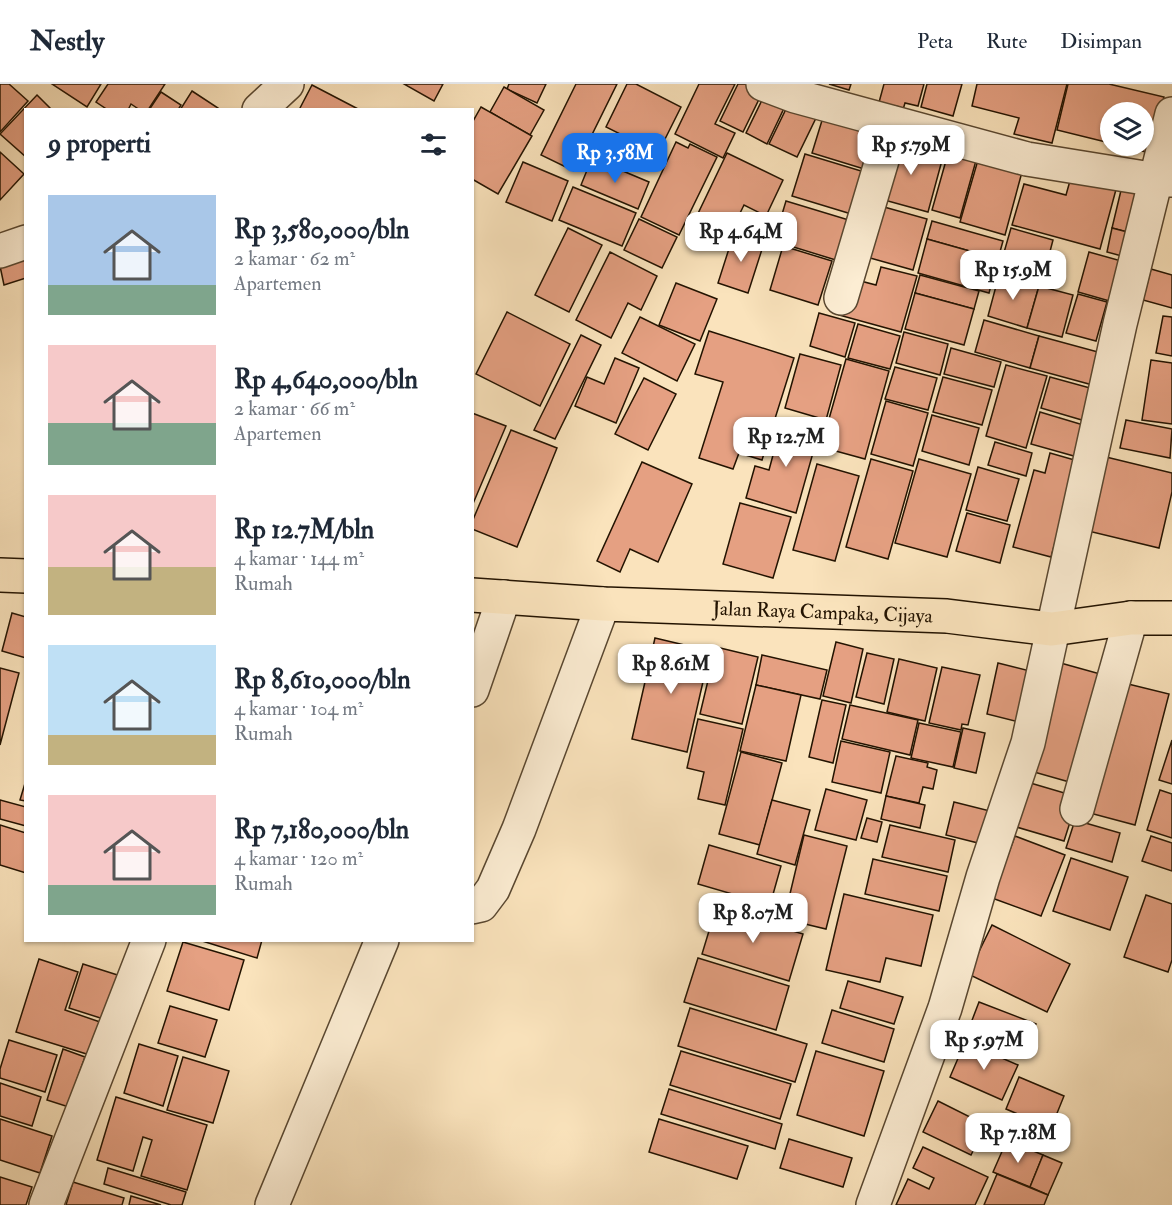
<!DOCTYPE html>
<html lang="id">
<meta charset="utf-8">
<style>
:root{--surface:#fff;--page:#f2f2f3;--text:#1f2937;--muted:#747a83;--line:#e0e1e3;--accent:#1a73e8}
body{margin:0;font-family:"IM FELL Double Pica",serif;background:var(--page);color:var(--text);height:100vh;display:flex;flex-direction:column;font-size:22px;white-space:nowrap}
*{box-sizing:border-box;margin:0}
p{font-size:20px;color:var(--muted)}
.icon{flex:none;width:33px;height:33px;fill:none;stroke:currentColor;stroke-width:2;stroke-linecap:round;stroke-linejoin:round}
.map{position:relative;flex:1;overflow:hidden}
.panel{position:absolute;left:24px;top:24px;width:450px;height:834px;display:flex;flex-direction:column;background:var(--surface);border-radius:0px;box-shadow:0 2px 4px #0004}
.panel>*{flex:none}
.buttons{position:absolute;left:1100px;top:18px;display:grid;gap:12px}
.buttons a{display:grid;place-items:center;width:54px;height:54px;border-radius:50%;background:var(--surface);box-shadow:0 2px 4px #0004;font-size:30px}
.price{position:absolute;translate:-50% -51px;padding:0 14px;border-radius:12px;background:#fff;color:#222;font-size:20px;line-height:39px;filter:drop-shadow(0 2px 3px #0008)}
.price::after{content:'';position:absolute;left:50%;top:36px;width:18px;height:14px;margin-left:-9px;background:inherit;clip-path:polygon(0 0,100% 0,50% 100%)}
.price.on{background:var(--accent);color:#fff}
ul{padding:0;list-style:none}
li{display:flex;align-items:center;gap:18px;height:150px;padding:0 24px}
li span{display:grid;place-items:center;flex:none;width:168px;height:120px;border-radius:0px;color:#555}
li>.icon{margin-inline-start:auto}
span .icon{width:72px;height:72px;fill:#fffc;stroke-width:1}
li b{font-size:26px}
h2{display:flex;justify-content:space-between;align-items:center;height:72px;padding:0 24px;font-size:26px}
header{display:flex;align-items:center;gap:36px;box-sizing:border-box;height:84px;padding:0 30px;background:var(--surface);border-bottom:2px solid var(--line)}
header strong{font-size:28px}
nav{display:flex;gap:33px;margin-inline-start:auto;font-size:21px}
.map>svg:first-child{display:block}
.building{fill:#e5a082;stroke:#231301;stroke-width:1.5}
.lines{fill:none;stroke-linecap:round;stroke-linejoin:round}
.minor-casing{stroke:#594730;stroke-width:36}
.major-casing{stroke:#231301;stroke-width:36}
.minor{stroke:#fcedd3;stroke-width:33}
.major{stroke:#fae3bc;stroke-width:33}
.labels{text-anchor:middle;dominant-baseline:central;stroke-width:4.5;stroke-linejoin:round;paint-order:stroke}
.street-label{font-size:20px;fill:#231301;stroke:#fcedd3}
</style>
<header>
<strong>Nestly</strong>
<nav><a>Peta</a><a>Rute</a><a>Disimpan</a></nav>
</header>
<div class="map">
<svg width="1172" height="1121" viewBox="0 0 1172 1121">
<rect width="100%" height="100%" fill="#fae3bc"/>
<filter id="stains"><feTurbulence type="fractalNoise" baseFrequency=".00333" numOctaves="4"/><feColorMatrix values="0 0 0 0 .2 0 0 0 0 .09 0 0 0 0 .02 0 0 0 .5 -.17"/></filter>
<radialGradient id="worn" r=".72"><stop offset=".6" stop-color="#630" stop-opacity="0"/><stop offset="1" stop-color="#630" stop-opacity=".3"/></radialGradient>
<g class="building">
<path d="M0,0H9L28,17L0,48Z"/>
<path d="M52,0H101L87,23Z"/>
<path d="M108,0H165L148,26H140L131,20L128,26H108L96,18Z"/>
<path d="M404,0H443L434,17Z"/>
<path d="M509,0H546L537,19L507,5Z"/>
<path d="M576,0H617L574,87L541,71Z"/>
<path d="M627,0H636L681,23L658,69L606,43Z"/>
<path d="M699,0H735L715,40L735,49L723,74L675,50Z"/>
<path d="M738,0H747L763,7L743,48L720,37Z"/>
<path d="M829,0H851L849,6Z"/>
<path d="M884,0H924L918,22L905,19L902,29L878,22Z"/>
<path d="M927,0H962L953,32L921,23Z"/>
<path d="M977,0H1067L1052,59L1014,50L1019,34L972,22Z"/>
<path d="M1068,0H1109L1164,13L1151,69L1120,62H1143V28H1110V59L1057,46Z"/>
<path d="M312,1L360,26H299Z"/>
<path d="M504,3L544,26L530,51L490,28Z"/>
<path d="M192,7L218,24L217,26H180Z"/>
<path d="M161,8L181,21L178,26H149Z"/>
<path d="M765,10L786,20L767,60L746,49Z"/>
<path d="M37,11L52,26H26V73L0,50Z"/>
<path d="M788,21L816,34L797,73L769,60Z"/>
<path d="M481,23L532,52L498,110L472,95V39Z"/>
<path d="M824,30L886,49L874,88L812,69Z"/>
<path d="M894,55L944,69L928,128L877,114Z"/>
<path d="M676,58L688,64L690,60L717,73L679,151L641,133Z"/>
<path d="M949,66L977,73L960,134L932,126Z"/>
<path d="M0,68L24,90L0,116Z"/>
<path d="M727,69L783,96L766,132L744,121L727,156L693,140Z"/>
<path d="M805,70L871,90L858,132L792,112Z"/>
<path d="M592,74L649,98L638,125L581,101Z"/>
<path d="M978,76L1022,88L1005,151L960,138Z"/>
<path d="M523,78L568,97L552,137L506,118Z"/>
<path d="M1073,86L1118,98L1100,165L1012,141L1024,100L1066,111Z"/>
<path d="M1123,98L1149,104L1139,151L1112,144Z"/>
<path d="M573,103L636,129L622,162L559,136Z"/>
<path d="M786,117L852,137L839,177L774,157Z"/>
<path d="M877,121L927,135L913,186L863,172Z"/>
<path d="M639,135L677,153L662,184L624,166Z"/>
<path d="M932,137L1003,157L998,175L927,155Z"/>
<path d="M568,144L602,161L569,228L535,211Z"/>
<path d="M1011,144L1053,156L1042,198L999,186Z"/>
<path d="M1112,144L1139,151L1133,175L1107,168Z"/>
<path d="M734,149L764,159L748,209L718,199Z"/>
<path d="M927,155L998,175L989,209L918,189Z"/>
<path d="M783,162L832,177L818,221L770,206Z"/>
<path d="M610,168L657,192L641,226L628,219L611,254L576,236Z"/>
<path d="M1089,168L1132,180L1120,220L1078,208Z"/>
<path d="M26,174V194L4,201L0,182Z"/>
<path d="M881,183L917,192L901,248L839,231L849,194L876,201Z"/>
<path d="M1151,185L1172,191V224L1143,216Z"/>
<path d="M920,191L979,207L974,225L915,209Z"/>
<path d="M999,191L1039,202L1027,244L988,232Z"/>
<path d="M676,199L717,215L700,257L659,241Z"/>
<path d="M1039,202L1073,211L1062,253L1027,244Z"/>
<path d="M915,209L974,225L964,261L905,245Z"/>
<path d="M1078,210L1107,218L1096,257L1066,249Z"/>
<path d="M507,228L570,260L540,322L476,290Z"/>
<path d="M819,229L855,239L845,273L810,262Z"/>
<path d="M1163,232L1172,233V272L1156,269Z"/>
<path d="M640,233L695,260L677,297L622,269Z"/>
<path d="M984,236L1039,252L1030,284L975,268Z"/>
<path d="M858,240L900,252L890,285L848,274Z"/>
<path d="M709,247L794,274L762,376L739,369L733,385L699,374L723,298L695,290Z"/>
<path d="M904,248L948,260L940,291L896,279Z"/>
<path d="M581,251L601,261L555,355L534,346Z"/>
<path d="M1039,252L1109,271L1100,303L1030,284Z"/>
<path d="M951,264L1001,278L994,303L944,290Z"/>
<path d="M800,270L841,281L826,336L785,324Z"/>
<path d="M615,274L639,284L616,339L575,322L587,293L604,300Z"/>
<path d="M846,275L889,287L865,375L821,363Z"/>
<path d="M1151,276L1172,279V340L1142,336Z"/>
<path d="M1006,281L1047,292L1026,364L986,352Z"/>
<path d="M895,283L937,294L928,326L885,315Z"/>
<path d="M943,293L992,306L982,341L933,328Z"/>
<path d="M1050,293L1101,307L1092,339L1041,324Z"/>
<path d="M644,294L676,310L648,366L615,350Z"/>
<path d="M886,317L928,329L913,382L871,370Z"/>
<path d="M1040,328L1090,343L1081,374L1031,360Z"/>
<path d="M472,329L506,342L472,422Z"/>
<path d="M932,331L979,344L969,381L922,367Z"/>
<path d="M783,334L820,344L796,429L746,414L755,382L769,386Z"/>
<path d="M1126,336L1172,345L1170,374L1120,364Z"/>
<path d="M511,346L557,364L517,463L472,445V438Z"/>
<path d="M995,358L1032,369L1026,392L988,381Z"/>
<path d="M1050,369L1078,377L1051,473L1013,463L1034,386L1045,389Z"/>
<path d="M1102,372L1172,389V408L1159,464L1084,446Z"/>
<path d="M871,375L913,387L888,475L846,463Z"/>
<path d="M919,375L971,390L947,473L895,459Z"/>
<path d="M642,378L692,400L658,478L630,465L620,488L597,477Z"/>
<path d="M817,380L859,392L835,477L793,466Z"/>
<path d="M978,383L1019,395L1007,437L966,426Z"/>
<path d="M740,419L791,433L773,494L723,480Z"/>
<path d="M967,429L1010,441L1000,479L956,467Z"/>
<path d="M12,529L26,533V574L2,567Z"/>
<path d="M655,554L710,567L687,668L632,655Z"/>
<path d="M836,558L863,565L851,619L823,612Z"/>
<path d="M716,563L758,573L742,640L700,630Z"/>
<path d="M867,569L894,575L884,620L856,613Z"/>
<path d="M762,571L827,586L820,615L756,601Z"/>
<path d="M899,575L937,584L925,637L887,628Z"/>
<path d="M1057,578L1111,593L1080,701L1027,686Z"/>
<path d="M998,579L1034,588L1023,639L987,630Z"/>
<path d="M942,583L980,591L968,641L962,640L961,646L929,639Z"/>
<path d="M0,584L19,589L0,661Z"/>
<path d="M1120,598L1169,610L1135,741L1086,728Z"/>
<path d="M756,601L801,611L786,677L740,667Z"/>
<path d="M822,616L846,621L833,679L809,673Z"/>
<path d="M850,621L918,636L910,671L842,655Z"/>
<path d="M698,635L743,645L725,721L698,715L704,688L687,684Z"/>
<path d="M919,639L961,648L953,683L911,674Z"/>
<path d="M963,644L985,649L976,689L954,684Z"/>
<path d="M1172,656V700L1159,696Z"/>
<path d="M841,657L890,668L881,709L832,698Z"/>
<path d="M741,668L782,679L760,761L719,750Z"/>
<path d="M896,672L928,679L927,683L937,686L933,705L923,703L919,719L886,712Z"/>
<path d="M26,696V717L20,716Z"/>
<path d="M1027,698L1078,713L1064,757L1013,742Z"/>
<path d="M826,705L867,716L856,756L815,746Z"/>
<path d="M1160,706L1172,710V754L1147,746Z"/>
<path d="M886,712L925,721L920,744L881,735Z"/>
<path d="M0,716L26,723V742L0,735Z"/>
<path d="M772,716L810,726L795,781L757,770Z"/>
<path d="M954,718L994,728L986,761L946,751Z"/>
<path d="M867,734L882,738L877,758L861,754Z"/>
<path d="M1075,736L1120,749L1112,778L1066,764Z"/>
<path d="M0,741L26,749V789L0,781Z"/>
<path d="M890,741L955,756L948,788L882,773Z"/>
<path d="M804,751L847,762L826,845L784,835Z"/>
<path d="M1015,752L1065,771L1041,832L992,814Z"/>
<path d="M1151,752L1172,759V787L1142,777Z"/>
<path d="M709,761L781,782L770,821L698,800Z"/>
<path d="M1071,774L1128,793L1110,846L1053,827Z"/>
<path d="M873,775L947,792L939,827L865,810Z"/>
<path d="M844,810L933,831L921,882L886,874L880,898L826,886Z"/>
<path d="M1146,811L1172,820V876L1168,888L1124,873Z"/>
<path d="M716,824L803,850L789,897L702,870Z"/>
<path d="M992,841L1070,880L1047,928L968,890Z"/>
<path d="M199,856H262L257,874Z"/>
<path d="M183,858L244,876L229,926L167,907Z"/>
<path d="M698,874L789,902L776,946L684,918Z"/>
<path d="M39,875L78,888L65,926L103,939L93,972L16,948Z"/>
<path d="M83,880L127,894L113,938L69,924Z"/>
<path d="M848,897L903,913L894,940L840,924Z"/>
<path d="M979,918L1036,940L1023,973L966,952Z"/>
<path d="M170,922L217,936L205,973L158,959Z"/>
<path d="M690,924L807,960L795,998L678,962Z"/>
<path d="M832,926L894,945L884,978L822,959Z"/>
<path d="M9,956L57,971L45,1008L0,994V985Z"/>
<path d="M965,958L1018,981L1002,1016L950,993Z"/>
<path d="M139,960L178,972L163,1022L124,1009Z"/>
<path d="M63,965L85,973L76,998L75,1025L47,1016Z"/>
<path d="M681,967L791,1000L780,1035L670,1001Z"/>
<path d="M816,967L884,987L864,1052L797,1031Z"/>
<path d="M183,973L229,987L213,1039L167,1026Z"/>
<path d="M1019,993L1064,1012L1051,1044L1006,1025Z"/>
<path d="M0,999L41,1013L32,1042L0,1032Z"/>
<path d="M669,1005L782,1040L775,1065L661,1030Z"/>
<path d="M116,1013L207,1041L187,1106L141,1092L152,1056L143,1053L133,1087L97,1076Z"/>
<path d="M938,1017L986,1041L971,1071L923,1048Z"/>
<path d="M0,1035L52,1052L40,1089L0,1076Z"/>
<path d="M659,1035L748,1062L737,1095L649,1068Z"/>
<path d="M789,1055L852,1074L843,1103L780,1084Z"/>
<path d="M1007,1056L1043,1071L1030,1103L993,1088Z"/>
<path d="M923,1063L988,1093L975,1121H896L908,1095L929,1105L934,1094L913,1084Z"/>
<path d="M1043,1071L1062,1079L1048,1111L1030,1103Z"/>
<path d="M108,1084L186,1108L182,1121H171L104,1100Z"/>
<path d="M997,1090L1048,1111L1044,1121H984Z"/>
<path d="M0,1093L32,1103L26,1121H0Z"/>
<path d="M73,1098L124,1114L122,1121H66Z"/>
<path d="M131,1112L161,1121H129Z"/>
</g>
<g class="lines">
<defs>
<g id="minor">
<path d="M763,0L795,12L1027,75L1157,96H1172"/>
<path d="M259,26L287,0"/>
<path d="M0,167L26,158"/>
<path d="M841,214L893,39"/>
<path d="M472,606L504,513"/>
<path d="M1077,725L1131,534"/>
<path d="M472,823L481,821L493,805L519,745L603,520"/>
<path d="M46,1121L149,856"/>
<path d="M272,1121L382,856"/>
<path d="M873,1121L945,924L983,793L1028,659L1120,240L1172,30"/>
</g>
<g id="major">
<path d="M0,491L26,492"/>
<path id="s1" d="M472,511L603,520L947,532L1052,545L1131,534H1172"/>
</g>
</defs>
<use href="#minor" class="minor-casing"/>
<use href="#major" class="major-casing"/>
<use href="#minor" class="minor"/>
<use href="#major" class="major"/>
</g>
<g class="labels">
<g class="street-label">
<text stroke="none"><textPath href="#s1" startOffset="351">Jalan Raya Campaka, Cijaya</textPath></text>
</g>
</g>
<rect width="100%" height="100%" filter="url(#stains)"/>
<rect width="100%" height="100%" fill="url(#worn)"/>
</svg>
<div class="buttons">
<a><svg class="icon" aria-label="layers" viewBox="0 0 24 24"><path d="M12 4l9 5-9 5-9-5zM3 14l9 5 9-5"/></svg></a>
</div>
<b class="price" style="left:911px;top:92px">Rp 5.79M</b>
<b class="price on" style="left:615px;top:100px">Rp 3.58M</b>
<b class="price" style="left:741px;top:179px">Rp 4.64M</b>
<b class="price" style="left:1013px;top:217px">Rp 15.9M</b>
<b class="price" style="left:786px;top:384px">Rp 12.7M</b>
<b class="price" style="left:671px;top:611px">Rp 8.61M</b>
<b class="price" style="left:753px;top:860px">Rp 8.07M</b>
<b class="price" style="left:984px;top:987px">Rp 5.97M</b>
<b class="price" style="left:1018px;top:1080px">Rp 7.18M</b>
<section class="panel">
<h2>9 properti<svg class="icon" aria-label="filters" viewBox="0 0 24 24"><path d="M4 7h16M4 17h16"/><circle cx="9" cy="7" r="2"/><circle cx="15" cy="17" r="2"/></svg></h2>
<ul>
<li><span style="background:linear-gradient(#a9c7e8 75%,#7fa58c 0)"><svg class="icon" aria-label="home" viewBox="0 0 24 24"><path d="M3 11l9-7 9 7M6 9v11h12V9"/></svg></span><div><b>Rp 3,580,000/bln</b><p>2 kamar · 62 m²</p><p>Apartemen</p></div></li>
<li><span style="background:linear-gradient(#f6c9c9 65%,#7fa58c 0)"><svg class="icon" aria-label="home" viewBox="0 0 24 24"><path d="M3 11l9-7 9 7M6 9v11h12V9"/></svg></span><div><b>Rp 4,640,000/bln</b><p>2 kamar · 66 m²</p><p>Apartemen</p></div></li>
<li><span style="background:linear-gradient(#f6c9c9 60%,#c2b280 0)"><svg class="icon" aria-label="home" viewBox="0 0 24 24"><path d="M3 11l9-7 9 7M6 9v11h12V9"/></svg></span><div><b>Rp 12.7M/bln</b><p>4 kamar · 144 m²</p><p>Rumah</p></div></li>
<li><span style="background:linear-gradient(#bfe0f5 75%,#c2b280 0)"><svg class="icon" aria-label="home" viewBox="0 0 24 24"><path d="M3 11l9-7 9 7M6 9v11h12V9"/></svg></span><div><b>Rp 8,610,000/bln</b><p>4 kamar · 104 m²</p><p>Rumah</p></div></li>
<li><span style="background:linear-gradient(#f6c9c9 75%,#7fa58c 0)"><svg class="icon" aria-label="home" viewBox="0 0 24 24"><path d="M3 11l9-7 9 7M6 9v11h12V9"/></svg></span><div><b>Rp 7,180,000/bln</b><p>4 kamar · 120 m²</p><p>Rumah</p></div></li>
</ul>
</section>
</div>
